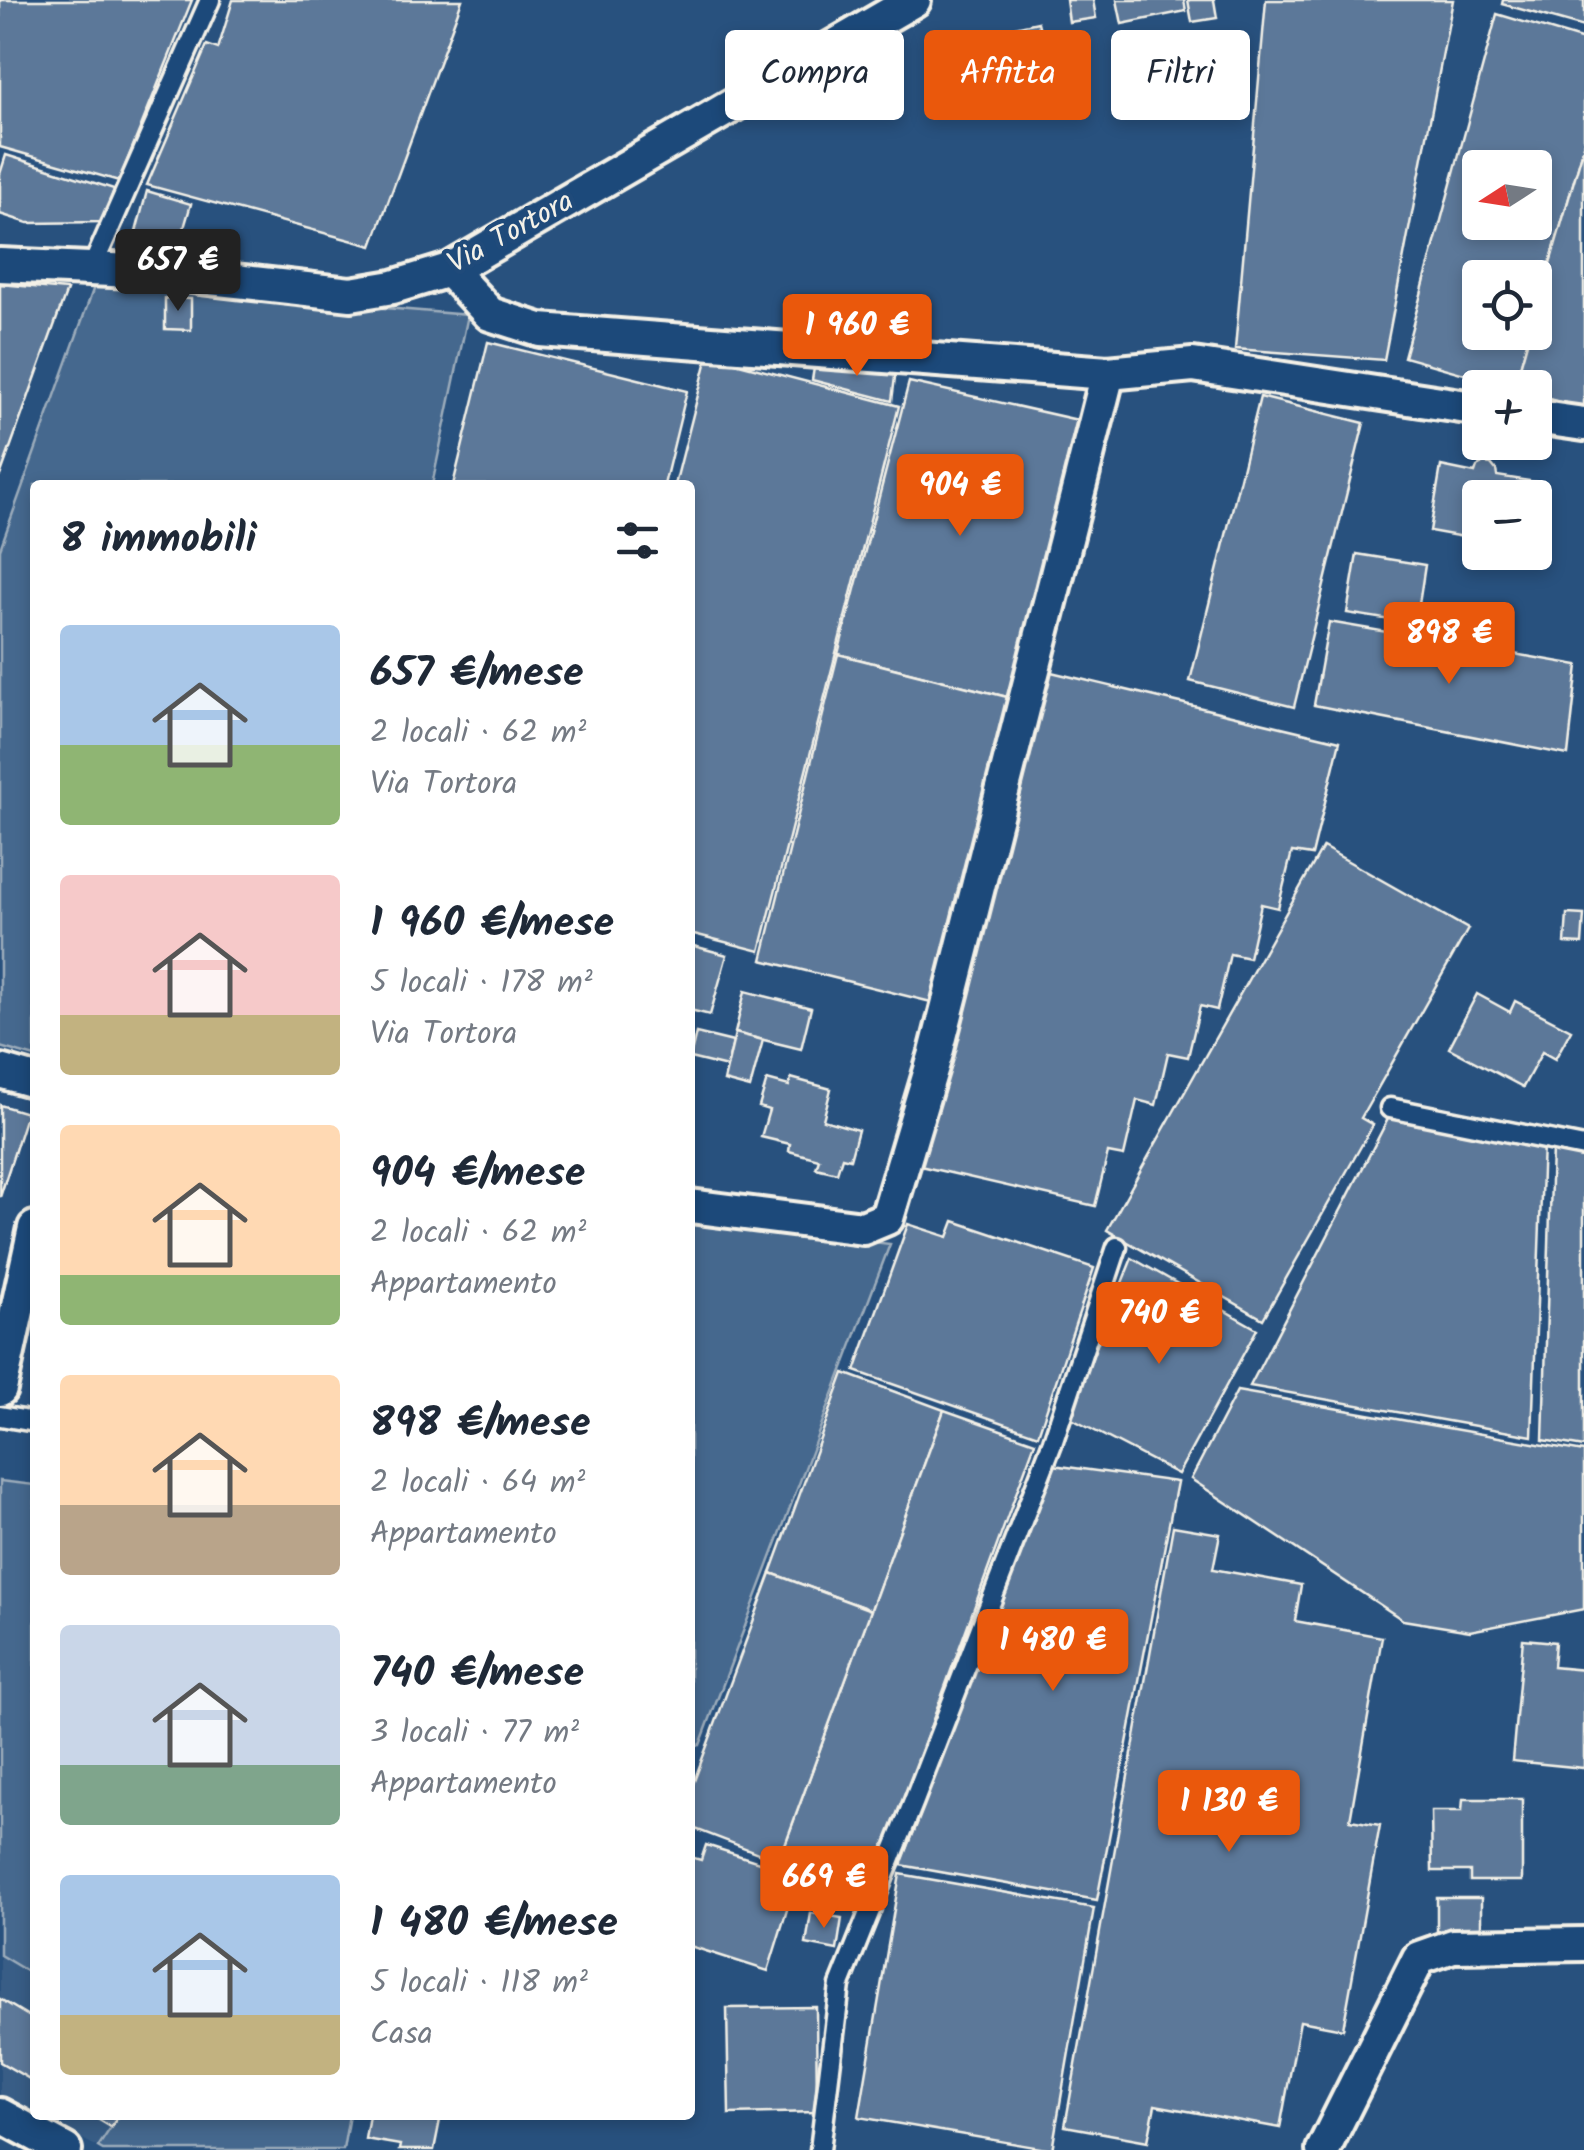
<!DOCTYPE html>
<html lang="it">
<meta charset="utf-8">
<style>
:root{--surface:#fff;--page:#f2f2f3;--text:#1f2937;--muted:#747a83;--accent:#ea580c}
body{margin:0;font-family:Kalam,sans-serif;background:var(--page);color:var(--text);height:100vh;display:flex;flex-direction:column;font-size:38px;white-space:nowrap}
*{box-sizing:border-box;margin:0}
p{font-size:32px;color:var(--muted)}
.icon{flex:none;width:55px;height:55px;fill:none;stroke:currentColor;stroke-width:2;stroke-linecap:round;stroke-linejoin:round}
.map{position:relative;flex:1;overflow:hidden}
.panel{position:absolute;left:30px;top:480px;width:665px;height:1640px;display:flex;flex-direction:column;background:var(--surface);border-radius:10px;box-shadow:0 5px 15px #0003}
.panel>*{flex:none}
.top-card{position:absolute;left:725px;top:30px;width:708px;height:90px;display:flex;gap:20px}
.needle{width:65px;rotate:258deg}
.tools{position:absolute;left:1462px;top:150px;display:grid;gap:20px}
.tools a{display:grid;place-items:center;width:90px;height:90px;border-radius:10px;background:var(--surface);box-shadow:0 5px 15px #0003;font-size:50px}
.price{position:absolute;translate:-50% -85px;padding:0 22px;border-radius:10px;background:var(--accent);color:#fff;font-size:32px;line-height:65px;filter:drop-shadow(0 2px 5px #0008)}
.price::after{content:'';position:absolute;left:50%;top:60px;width:30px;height:22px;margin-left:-15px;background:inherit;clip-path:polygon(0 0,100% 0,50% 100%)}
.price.current{background:#222;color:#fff}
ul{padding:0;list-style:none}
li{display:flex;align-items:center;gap:30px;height:250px;padding:0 30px}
li span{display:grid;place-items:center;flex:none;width:280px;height:200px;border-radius:10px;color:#555}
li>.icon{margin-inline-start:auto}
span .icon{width:120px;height:120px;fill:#fffc;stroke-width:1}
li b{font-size:42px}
h2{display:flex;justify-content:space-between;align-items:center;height:120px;padding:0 30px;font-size:42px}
.tag{padding:0 35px;border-radius:10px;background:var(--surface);box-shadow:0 5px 15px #0003;font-size:35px;line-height:90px}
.tag.current{background:var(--accent);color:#fff}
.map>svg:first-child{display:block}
.built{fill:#375d86}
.green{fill:#45688e;stroke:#9cacbb;stroke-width:2.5}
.building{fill:#5b7899;stroke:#f4f1e8;stroke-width:2.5;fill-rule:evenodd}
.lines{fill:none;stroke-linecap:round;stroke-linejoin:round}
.service-casing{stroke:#f4f1e8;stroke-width:25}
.minor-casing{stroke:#f4f1e8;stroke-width:40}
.service{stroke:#1f4a7a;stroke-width:18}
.minor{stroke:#1f4a7a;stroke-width:32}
.labels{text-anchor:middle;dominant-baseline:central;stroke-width:9;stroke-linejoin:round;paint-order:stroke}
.street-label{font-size:30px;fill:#f4f1e8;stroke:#1f4a7a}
</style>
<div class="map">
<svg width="1584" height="2150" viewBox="0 0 1584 2150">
<rect width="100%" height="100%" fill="#28517e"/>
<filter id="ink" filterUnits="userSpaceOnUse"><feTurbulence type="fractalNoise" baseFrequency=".01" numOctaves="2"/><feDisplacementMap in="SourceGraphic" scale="20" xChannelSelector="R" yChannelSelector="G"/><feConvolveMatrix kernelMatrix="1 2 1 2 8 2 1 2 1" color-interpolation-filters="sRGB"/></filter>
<g filter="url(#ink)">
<path class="built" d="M0,1955L35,1976V2115H119L98,2147L5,2100L0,2096Z"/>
<g class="green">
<path d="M95,284L468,315L432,485H35V1057L0,1047V549Z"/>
<path d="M690,1220L890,1244L700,1745L690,1743Z"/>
<path d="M0,1481L35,1485V1976L0,1955Z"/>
<path d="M119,2115H349L343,2150H103L98,2147Z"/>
</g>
<g class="building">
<path d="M0,0H192L119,181L0,147Z"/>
<path d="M233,0H462L372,246L147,185L207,45L218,49Z"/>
<path d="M1066,0H1093L1096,18L1069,22Z"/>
<path d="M1117,0H1184L1186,11L1122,24Z"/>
<path d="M1188,0H1214L1217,18L1192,22Z"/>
<path d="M1266,0H1453L1384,360L1235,349Z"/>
<path d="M1503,0H1584V27L1502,4Z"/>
<path d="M1497,14L1584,40V146L1535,315V278H1480V332H1530L1514,388L1404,357ZM1480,168H1535V222H1480Z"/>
<path d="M1038,22L1045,51L1008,60L1001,30Z"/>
<path d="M1584,146V409L1535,395V388H1514L1530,332H1535V315Z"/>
<path d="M6,155L114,189L104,222L28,223L0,214V174Z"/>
<path d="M147,191L191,204L179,245L136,232Z"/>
<path d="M0,284L67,290L0,476Z"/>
<path d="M165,298L191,299V330L165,329Z"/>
<path d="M488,342L687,391L664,485H453Z"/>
<path d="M708,356L899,406L760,951L690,933V485H675Z"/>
<path d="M815,362L896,369L892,401L812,380Z"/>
<path d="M909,382L1082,421L1011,698L838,654Z"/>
<path d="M1260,397L1364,423L1294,707L1190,681Z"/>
<path d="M1484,463L1491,464L1496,470L1497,476L1536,482L1532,498H1480V540L1430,531L1441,466L1475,473L1477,467Z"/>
<path d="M1357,554L1425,565L1416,624L1347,613Z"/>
<path d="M1329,622L1578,665L1568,755L1314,705Z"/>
<path d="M838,654L1011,698L935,1003L762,960Z"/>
<path d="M1047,671L1340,741L1312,855L1292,852L1278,908L1261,904L1249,958L1230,954L1217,1010L1200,1006L1188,1057L1168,1053L1156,1105L1137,1100L1124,1156L1108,1153L1095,1206L920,1166Z"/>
<path d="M1323,847L1468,929L1361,1118L1373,1125L1263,1319L1107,1230Z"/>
<path d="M1567,914L1584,915L1582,944L1565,943Z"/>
<path d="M690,945L727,955L710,1015L690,1010Z"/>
<path d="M745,991L811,1008L801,1049L735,1033Z"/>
<path d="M1477,994L1510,1012L1515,1001L1571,1030L1555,1059L1542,1052L1523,1087L1449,1048Z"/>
<path d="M696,1033L733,1042L727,1067L690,1058Z"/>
<path d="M735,1033L763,1040L750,1088L724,1081Z"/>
<path d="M791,1078L831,1089L823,1120L858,1130L850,1159L842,1157L837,1173L816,1168L819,1159L789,1151L790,1144L761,1137L769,1110L759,1107L767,1080L789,1086Z"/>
<path d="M0,1105L27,1113L0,1197Z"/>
<path d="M1389,1117L1543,1143L1532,1436L1250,1386Z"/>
<path d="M1552,1148L1584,1155V1447L1543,1440Z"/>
<path d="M954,1221L1094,1268L1038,1435L855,1371L908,1224L948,1237Z"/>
<path d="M1132,1258L1257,1329L1178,1474L1068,1417Z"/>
<path d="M844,1373L944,1410L871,1610L771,1573Z"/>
<path d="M1237,1391L1584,1452V1609L1470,1631L1403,1620L1191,1479Z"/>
<path d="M944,1410L1035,1442L869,1894L779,1861Z"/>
<path d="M1053,1465L1177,1482L1097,1900L901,1865Z"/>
<path d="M1173,1526L1220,1534L1213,1569L1301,1585L1295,1621L1382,1637L1350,1820L1380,1825L1343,2029L1300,2021L1280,2128L1155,2105L1148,2141L1065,2126Z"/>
<path d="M771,1573L871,1610L779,1861L690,1827V1792Z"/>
<path d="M1523,1639L1555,1642L1553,1667L1584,1670V1768L1512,1761Z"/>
<path d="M1463,1799H1522V1881H1470V1871H1432L1431,1811H1462Z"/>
<path d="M706,1845L775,1867L772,1876L795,1884L768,1971L690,1946V1857L701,1860Z"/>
<path d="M900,1874L1094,1908L1052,2150L859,2117Z"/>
<rect x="1437" y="1898" width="44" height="35"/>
<path d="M811,1913L842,1918L837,1950L806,1944Z"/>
<path d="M0,1999L35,2020V2082L0,2062Z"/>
<path d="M816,2007L817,2112L729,2114L727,2008Z"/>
<path d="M91,2115H119L111,2127Z"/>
<path d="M369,2115H441L434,2150H399L400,2145L365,2139Z"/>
</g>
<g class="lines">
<defs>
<g id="service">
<path d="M92,268L210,0"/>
<path d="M1390,1108L1584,1147"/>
<path d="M0,1416L35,1422"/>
<path d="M820,2150L840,1985L914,1801L1053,1441L1117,1247"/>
</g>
<g id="minor">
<path d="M0,265L156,272L351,294L393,287L449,270L914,0"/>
<path d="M449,270L490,314L540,330L1108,373L1193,365L1480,409"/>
<path d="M1535,417L1584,424"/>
<path d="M0,1071L35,1081"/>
<path d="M690,1206L863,1228L887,1218L936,1053L1108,373"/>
<path d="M0,1389L35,1228"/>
<path d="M0,2115L65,2150"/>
<path d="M1323,2150L1419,1958L1453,1946L1584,1944"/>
</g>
</defs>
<use href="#service" class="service-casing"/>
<use href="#minor" class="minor-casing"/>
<use href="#service" class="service"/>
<use href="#minor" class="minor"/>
</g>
</g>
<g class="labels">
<g class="street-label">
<text transform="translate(511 233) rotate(-29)">Via Tortora</text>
</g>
</g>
</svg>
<div class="tools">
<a><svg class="needle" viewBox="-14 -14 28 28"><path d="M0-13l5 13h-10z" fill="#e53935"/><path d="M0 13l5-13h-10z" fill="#747a83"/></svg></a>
<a><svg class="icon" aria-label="locate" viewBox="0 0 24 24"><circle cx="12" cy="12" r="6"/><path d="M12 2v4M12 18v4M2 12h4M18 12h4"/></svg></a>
<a>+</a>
<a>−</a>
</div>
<b class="price current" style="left:178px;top:314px">657 €</b>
<b class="price" style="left:857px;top:379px">1 960 €</b>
<b class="price" style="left:960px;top:539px">904 €</b>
<b class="price" style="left:1449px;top:687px">898 €</b>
<b class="price" style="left:1159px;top:1367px">740 €</b>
<b class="price" style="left:1053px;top:1694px">1 480 €</b>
<b class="price" style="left:1229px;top:1855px">1 130 €</b>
<b class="price" style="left:824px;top:1931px">669 €</b>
<div class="top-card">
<a class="tag">Compra</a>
<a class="tag current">Affitta</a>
<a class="tag">Filtri</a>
</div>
<section class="panel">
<h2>8 immobili<svg class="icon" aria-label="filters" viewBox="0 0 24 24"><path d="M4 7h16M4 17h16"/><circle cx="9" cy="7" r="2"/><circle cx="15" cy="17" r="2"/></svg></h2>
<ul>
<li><span style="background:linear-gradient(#a9c7e8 60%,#8fb573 0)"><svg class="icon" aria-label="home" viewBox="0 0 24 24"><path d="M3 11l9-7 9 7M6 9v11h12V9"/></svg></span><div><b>657 €/mese</b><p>2 locali · 62 m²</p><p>Via Tortora</p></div></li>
<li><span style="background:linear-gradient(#f6c9c9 70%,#c2b280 0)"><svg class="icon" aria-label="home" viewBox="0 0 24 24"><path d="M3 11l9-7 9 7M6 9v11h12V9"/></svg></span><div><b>1 960 €/mese</b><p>5 locali · 178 m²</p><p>Via Tortora</p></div></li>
<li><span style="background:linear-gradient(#ffd9b3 75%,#8fb573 0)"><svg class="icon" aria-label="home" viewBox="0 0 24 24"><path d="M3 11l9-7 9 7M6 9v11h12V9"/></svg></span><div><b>904 €/mese</b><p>2 locali · 62 m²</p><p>Appartamento</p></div></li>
<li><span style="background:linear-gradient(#ffd9b3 65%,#b9a48a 0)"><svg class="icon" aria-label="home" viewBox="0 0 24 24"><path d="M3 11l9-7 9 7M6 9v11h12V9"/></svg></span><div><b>898 €/mese</b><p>2 locali · 64 m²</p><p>Appartamento</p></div></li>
<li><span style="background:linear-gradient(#c9d6e8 70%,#7fa58c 0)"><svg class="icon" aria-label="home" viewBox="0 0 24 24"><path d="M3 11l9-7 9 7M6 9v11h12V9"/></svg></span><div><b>740 €/mese</b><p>3 locali · 77 m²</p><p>Appartamento</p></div></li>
<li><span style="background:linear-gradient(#a9c7e8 70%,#c2b280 0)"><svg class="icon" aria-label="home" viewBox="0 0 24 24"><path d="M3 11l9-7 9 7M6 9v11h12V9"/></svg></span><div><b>1 480 €/mese</b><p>5 locali · 118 m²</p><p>Casa</p></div></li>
</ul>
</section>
</div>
